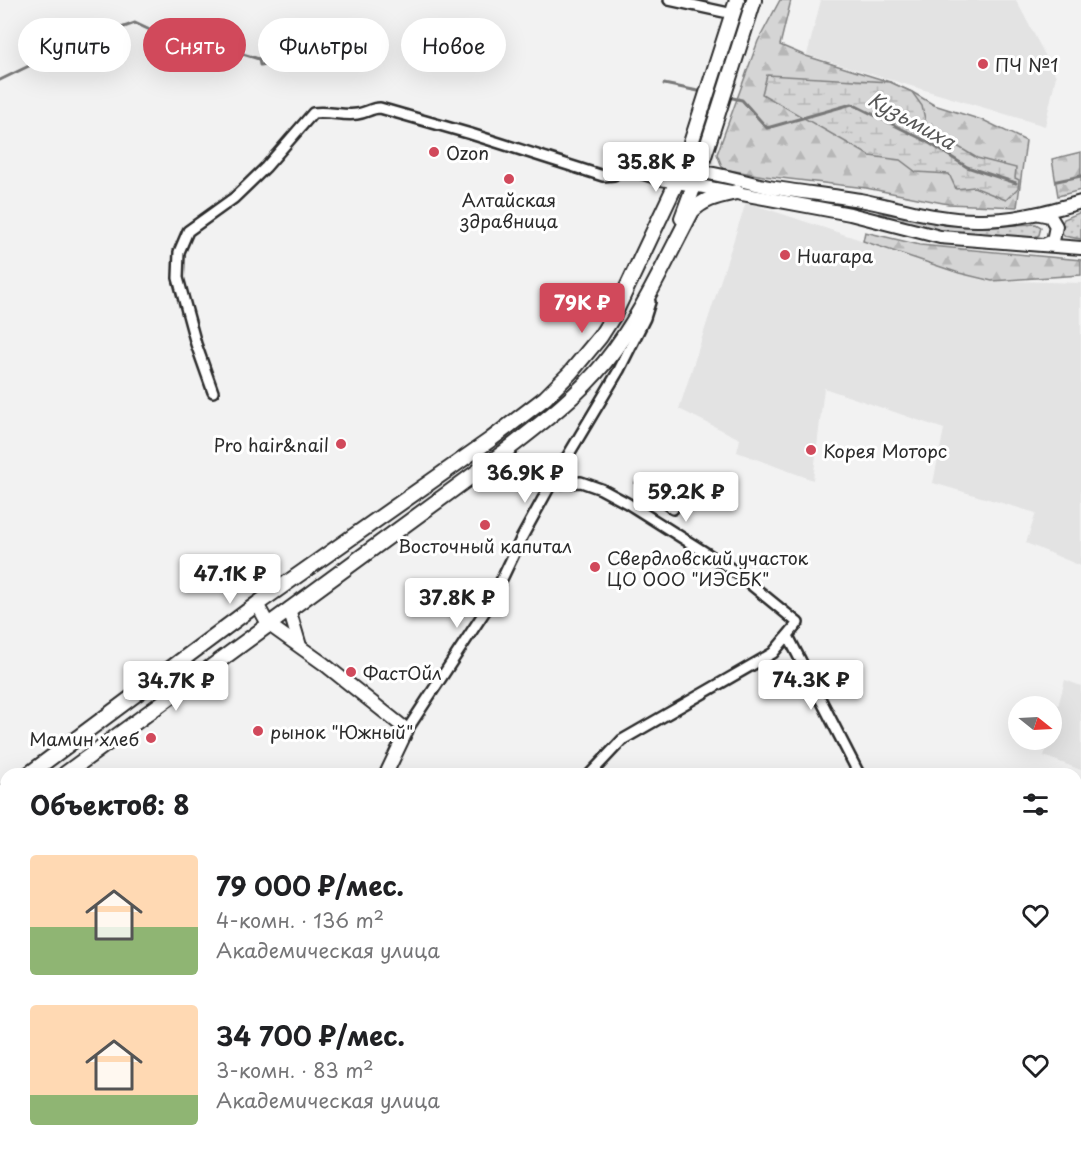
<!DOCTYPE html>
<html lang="ru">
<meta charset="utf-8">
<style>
:root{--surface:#fff;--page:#f2f2f2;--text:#202124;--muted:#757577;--accent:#d1495b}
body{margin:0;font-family:"Playpen Sans",sans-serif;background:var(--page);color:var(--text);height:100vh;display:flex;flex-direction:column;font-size:22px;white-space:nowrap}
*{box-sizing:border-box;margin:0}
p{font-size:20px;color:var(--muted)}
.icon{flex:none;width:33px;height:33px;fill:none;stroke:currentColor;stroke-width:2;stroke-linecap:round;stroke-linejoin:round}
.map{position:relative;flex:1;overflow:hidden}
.drawer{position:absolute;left:0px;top:768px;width:1082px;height:386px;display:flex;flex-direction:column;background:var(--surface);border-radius:18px 18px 0 0;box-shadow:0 6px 24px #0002}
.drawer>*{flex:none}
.hud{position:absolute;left:18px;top:18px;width:600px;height:54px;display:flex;gap:12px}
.needle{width:39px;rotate:108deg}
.controls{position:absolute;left:1008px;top:696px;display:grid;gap:12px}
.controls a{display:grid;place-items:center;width:54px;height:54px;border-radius:50%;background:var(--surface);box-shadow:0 6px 24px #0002;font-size:30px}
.price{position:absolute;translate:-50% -51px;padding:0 14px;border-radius:6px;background:#fff;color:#222;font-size:20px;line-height:39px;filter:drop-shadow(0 2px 3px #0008)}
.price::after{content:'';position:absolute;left:50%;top:36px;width:18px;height:14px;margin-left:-9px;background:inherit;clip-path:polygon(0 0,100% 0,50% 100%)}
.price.active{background:var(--accent);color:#fff}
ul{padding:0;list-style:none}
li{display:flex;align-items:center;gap:18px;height:150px;padding:0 30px}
li span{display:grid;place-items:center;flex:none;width:168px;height:120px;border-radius:6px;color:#555}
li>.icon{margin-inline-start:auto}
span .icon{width:72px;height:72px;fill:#fffc;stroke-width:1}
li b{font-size:26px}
h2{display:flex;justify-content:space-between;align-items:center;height:72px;padding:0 30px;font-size:26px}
.chip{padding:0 21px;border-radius:27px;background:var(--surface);box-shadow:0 6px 24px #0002;font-size:21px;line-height:54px}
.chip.active{background:var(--accent);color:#fff}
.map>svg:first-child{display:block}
.built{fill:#e3e3e3}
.grass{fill:url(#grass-dots);stroke:#808080;stroke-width:1.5}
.forest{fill:url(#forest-firs);stroke:#808080;stroke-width:1.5}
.wetland{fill:url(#wetland-marsh);stroke:#808080;stroke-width:1.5}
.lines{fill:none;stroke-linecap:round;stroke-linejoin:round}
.stream{stroke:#787878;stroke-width:3}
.minor-casing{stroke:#2b2b2b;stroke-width:14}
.tertiary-casing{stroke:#2b2b2b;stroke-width:16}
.secondary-casing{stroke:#2b2b2b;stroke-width:18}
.minor{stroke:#fff;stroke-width:9}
.tertiary{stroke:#fff;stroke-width:12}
.secondary{stroke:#fff;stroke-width:14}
.poi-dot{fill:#d1495b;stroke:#fff;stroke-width:2}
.labels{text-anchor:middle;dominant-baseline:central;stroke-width:6;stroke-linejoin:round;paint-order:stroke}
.poi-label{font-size:18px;fill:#2b2b2b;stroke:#fff;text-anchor:start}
.water-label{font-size:20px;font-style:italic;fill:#585858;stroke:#fff}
</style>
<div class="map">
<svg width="1081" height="1153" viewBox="0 0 1081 1153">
<defs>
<pattern id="grass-dots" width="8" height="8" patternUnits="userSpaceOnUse" patternTransform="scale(1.5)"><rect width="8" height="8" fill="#d5d5d5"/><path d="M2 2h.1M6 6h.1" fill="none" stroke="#b7b7b7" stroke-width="1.8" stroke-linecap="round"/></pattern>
<pattern id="forest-firs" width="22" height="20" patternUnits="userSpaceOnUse" patternTransform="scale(1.5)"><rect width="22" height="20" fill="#d5d5d5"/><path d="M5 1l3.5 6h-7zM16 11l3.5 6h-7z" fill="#b7b7b7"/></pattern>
<pattern id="wetland-marsh" width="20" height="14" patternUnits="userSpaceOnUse" patternTransform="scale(1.5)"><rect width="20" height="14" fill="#d5d5d5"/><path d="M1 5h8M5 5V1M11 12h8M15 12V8" fill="none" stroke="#b7b7b7"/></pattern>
</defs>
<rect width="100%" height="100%" fill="#f2f2f2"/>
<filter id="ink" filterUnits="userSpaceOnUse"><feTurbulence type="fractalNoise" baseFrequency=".0167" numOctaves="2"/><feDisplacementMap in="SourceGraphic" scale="12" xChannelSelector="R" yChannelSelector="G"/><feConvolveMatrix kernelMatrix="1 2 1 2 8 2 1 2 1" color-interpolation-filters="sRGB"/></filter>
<g filter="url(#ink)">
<g class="built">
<path d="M821,0H1016L1056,76L1045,126L807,55Z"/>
<path d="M746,202L982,280L1081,283V566L1026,543L1036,513L933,483L944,429L824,388L813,480L737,452L740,439L679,409Z"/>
<path d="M1065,680L1081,686V770L1044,756L1049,740H1052V729Z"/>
</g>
<g class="grass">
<path d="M1081,212V239L1064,236L1060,228L1064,219Z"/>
<path d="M879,213L978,226L1036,224L1041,227L1039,235L1035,237L954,234L878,219Z"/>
<path d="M0,943L6,957V1055L0,1047Z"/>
</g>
<g class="forest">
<path d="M780,0H791L780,45L806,56L890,82L912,92L934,105L985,121L1026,141L1017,207L948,204L866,188L764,176L723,169L717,154L758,41Z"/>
<path d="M1081,152V190L1058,196L1052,159Z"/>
<path d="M865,232L920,245L1081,260V275L992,281L959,273L863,241Z"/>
<path d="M1081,1090V1153H1031L1035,1148H1076V1097Z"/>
</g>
<path class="wetland" d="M767,75L890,82L912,92L922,106L927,128L977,158L1016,168L1015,178L1019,180L1018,188L1006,200L974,187L956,189L949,174L916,172L900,160L870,156L762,94Z"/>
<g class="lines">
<g class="stream">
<path d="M0,80L35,63L84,48L102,35L135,23L171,40L198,65L202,64V60L224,56L233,51L259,59L260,65C287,63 311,55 336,45"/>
<path d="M664,84L703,92"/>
<path d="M728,97L742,100L767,128L852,104L926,141L967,167L1016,183"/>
<path d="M1057,181L1081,176"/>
</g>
<defs>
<g id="minor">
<path d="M669,0L733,14"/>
<path d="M213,392L196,344L178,278L179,252L188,231L234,198L266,167L313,113C329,111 343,116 357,114C366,113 371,108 380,108L471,134L603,176L614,175L620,165L643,173"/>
<path d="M503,453L542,482L551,484L581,482L601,489L627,503L733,570L798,623L773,653L622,740L590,774"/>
<path d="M641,484L673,509"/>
<path d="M788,636L859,774"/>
<path d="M407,730L491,602L522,537L551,484L619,370L645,318L650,302"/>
<path d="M0,907L6,919"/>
<path d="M466,1148L472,1153"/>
<path d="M771,1153L775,1148"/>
<path d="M963,1153L967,1148"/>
</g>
<g id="tertiary">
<path d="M643,173L661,179L850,214L940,237L1081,248"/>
<path d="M675,173C701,166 742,182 769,187C799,192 830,195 860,200C901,208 940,221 982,220C1016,220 1049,211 1081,202"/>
<path d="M1040,214L1050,216L1056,226L1053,241L1044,245"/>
<path d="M257,604L268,624L324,664L407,730L386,774"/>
<path d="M289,609L300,646"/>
<path d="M72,1153L80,1148"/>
</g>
<g id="secondary">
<path d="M682,218L699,172L754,0"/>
<path d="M29,774L257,604L490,440L545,398L570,373L600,337L614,315L682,171L737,0"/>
<path d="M65,774L503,453C539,425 576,398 605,362C641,317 665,262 692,211C705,198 719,196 736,192"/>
<path d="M0,796L6,791"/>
<path d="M0,821L6,817"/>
</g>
</defs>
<use href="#minor" class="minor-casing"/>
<use href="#tertiary" class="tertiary-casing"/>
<use href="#secondary" class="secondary-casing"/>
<use href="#minor" class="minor"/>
<use href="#tertiary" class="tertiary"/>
<use href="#secondary" class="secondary"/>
</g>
</g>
<g class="poi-dot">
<circle cx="983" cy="64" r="6"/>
<circle cx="434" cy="152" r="6"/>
<circle cx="509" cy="179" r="6"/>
<circle cx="785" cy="255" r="6"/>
<circle cx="341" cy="444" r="6"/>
<circle cx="811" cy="450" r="6"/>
<circle cx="485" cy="525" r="6"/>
<circle cx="595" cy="567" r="6"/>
<circle cx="351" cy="672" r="6"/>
<circle cx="258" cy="731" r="6"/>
<circle cx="151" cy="738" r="6"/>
</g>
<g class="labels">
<g class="poi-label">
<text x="995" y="64">ПЧ №1</text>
<text x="446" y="152">Ozon</text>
<text x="509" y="199" text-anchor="middle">Алтайская<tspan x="509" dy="21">здравница</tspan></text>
<text x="797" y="255">Ниагара</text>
<text x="329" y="444" text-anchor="end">Pro hair&amp;nail</text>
<text x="823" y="450">Корея Моторс</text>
<text x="485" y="545" text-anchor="middle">Восточный капитал</text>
<text x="607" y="557">Свердловский участок<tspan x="607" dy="21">ЦО ООО "ИЭСБК"</tspan></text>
<text x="363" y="672">ФастОйл</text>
<text x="270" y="731">рынок "Южный"</text>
<text x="139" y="738" text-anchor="end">Мамин хлеб</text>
</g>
<g class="water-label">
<text transform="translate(912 120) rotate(29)">Кузьмиха</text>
</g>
</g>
</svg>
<div class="controls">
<a><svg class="needle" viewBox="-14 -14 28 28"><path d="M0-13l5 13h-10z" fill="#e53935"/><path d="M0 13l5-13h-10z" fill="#757577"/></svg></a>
</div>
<b class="price" style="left:656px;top:193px">35.8K ₽</b>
<b class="price active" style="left:582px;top:334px">79K ₽</b>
<b class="price" style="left:525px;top:504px">36.9K ₽</b>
<b class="price" style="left:686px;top:523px">59.2K ₽</b>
<b class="price" style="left:230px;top:605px">47.1K ₽</b>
<b class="price" style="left:457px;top:629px">37.8K ₽</b>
<b class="price" style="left:811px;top:711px">74.3K ₽</b>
<b class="price" style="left:176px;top:712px">34.7K ₽</b>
<div class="hud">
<a class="chip">Купить</a>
<a class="chip active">Снять</a>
<a class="chip">Фильтры</a>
<a class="chip">Новое</a>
</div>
<section class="drawer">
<h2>Объектов: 8<svg class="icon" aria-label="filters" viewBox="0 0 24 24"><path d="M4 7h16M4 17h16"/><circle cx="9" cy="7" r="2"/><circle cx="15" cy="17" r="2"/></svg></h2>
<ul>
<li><span style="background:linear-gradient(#ffd9b3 60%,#8fb573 0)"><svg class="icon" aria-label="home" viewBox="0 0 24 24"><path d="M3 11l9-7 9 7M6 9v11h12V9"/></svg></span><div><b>79 000 ₽/мес.</b><p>4-комн. · 136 m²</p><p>Академическая улица</p></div><svg class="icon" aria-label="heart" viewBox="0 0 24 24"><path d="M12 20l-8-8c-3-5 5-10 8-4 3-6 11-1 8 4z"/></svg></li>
<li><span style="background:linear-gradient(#ffd9b3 75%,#8fb573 0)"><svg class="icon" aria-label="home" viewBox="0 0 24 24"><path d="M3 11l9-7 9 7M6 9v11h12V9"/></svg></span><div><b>34 700 ₽/мес.</b><p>3-комн. · 83 m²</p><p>Академическая улица</p></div><svg class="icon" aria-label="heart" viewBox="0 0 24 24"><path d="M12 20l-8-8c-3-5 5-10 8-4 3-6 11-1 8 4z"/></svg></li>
</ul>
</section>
</div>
